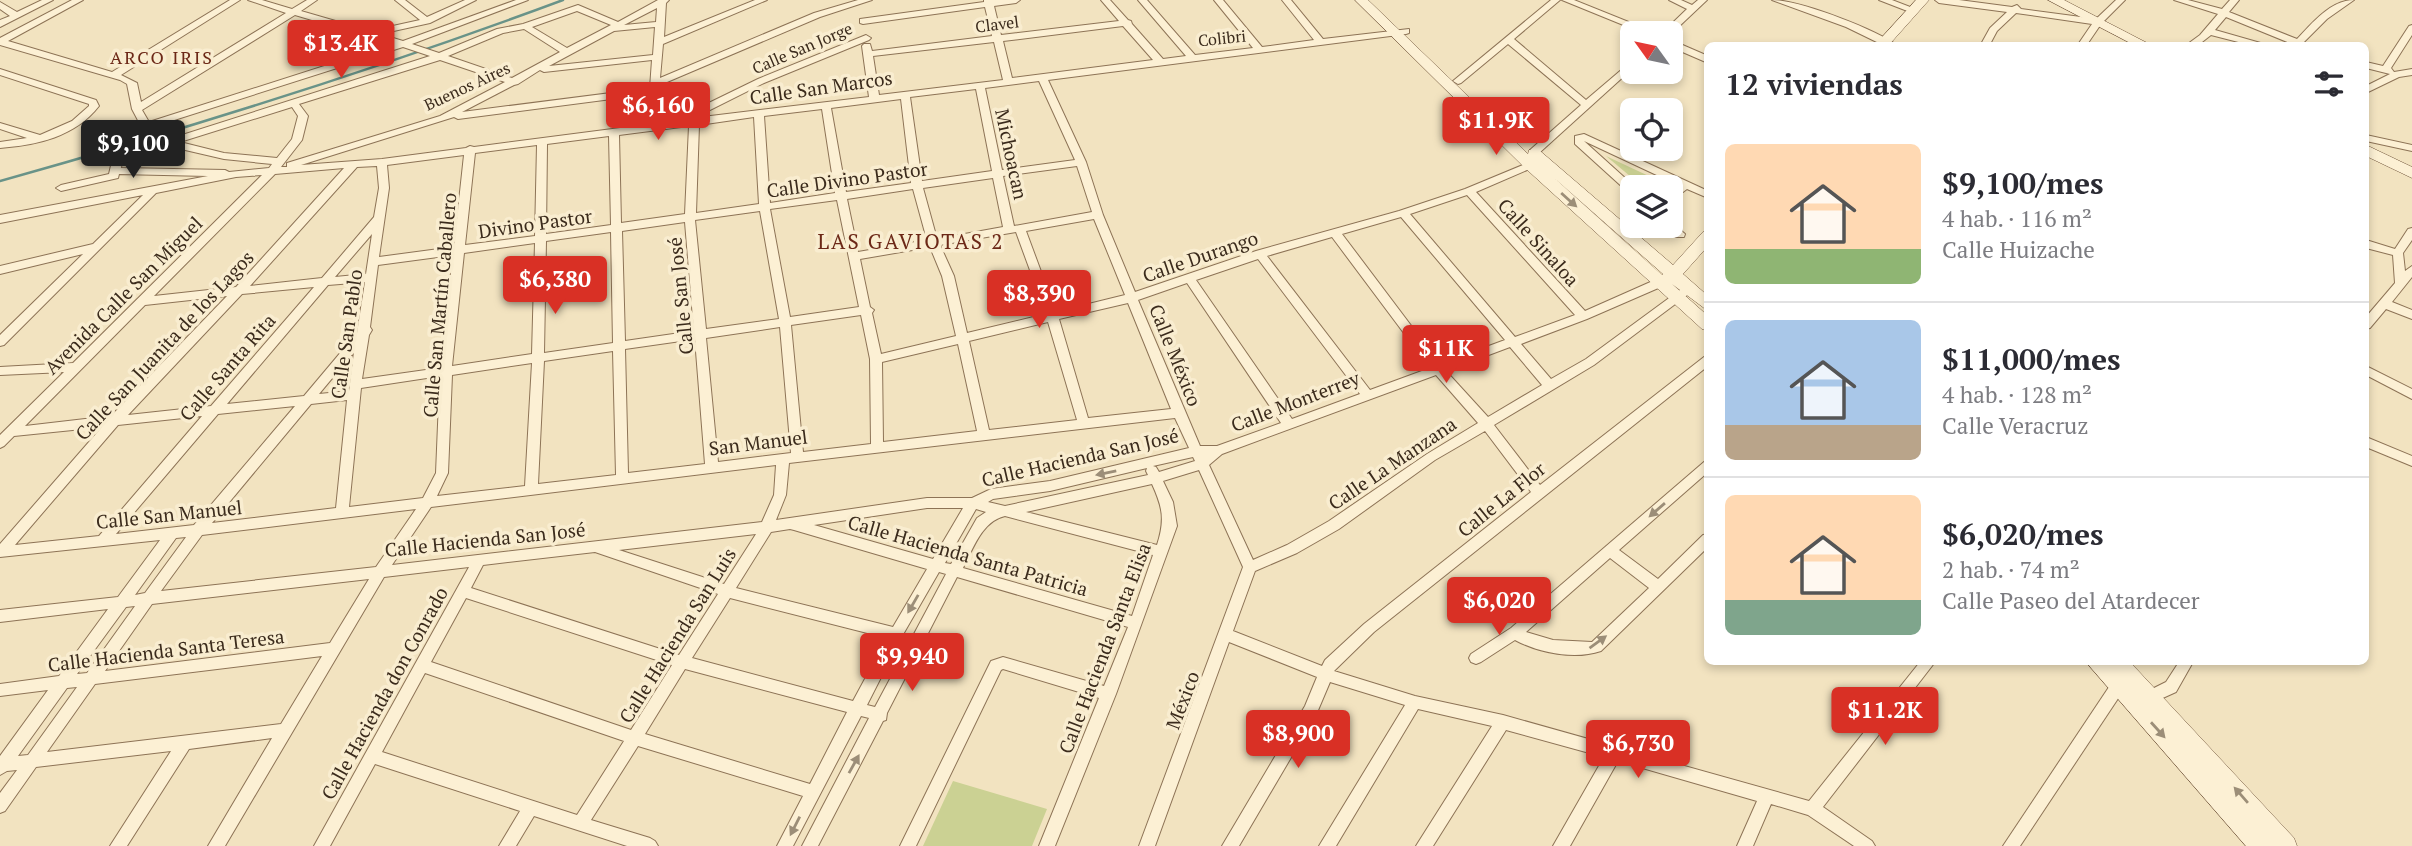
<!DOCTYPE html>
<html lang="es">
<meta charset="utf-8">
<style>
:root{--surface:#fff;--page:#f2f2f3;--text:#2b2b33;--muted:#7c7c81;--line:#e1e1e2;--accent:#d93025}
body{margin:0;font-family:"PT Serif",serif;background:var(--page);color:var(--text);height:100vh;display:flex;flex-direction:column;font-size:26px;white-space:nowrap}
*{box-sizing:border-box;margin:0}
p{font-size:23px;color:var(--muted)}
.icon{flex:none;width:38px;height:38px;fill:none;stroke:currentColor;stroke-width:2;stroke-linecap:round;stroke-linejoin:round}
.map{position:relative;flex:1;overflow:hidden}
.drawer{position:absolute;left:1704px;top:42px;width:665px;height:623px;display:flex;flex-direction:column;background:var(--surface);border-radius:10px;box-shadow:0 4px 10px #0003}
.drawer>*{flex:none}
.needle{width:46px;rotate:303deg}
.tools{position:absolute;left:1620px;top:21px;display:grid;gap:14px}
.tools a{display:grid;place-items:center;width:63px;height:63px;border-radius:10px;background:var(--surface);box-shadow:0 4px 10px #0003;font-size:35px}
.price{position:absolute;translate:-50% -60px;padding:0 16px;border-radius:7px;background:var(--accent);color:#fff;font-size:23px;line-height:46px;filter:drop-shadow(0 2px 4px #0008)}
.price::after{content:'';position:absolute;left:50%;top:42px;width:21px;height:16px;margin-left:-10px;background:inherit;clip-path:polygon(0 0,100% 0,50% 100%)}
.price.on{background:#222;color:#fff}
ul{padding:0;list-style:none}
li{display:flex;align-items:center;gap:21px;height:175px;padding:0 21px}
li+li{border-top:2px solid var(--line)}
li span{display:grid;place-items:center;flex:none;width:196px;height:140px;border-radius:10px;color:#555}
li>.icon{margin-inline-start:auto}
span .icon{width:84px;height:84px;fill:#fffc;stroke-width:1}
li b{font-size:30px}
h2{display:flex;justify-content:space-between;align-items:center;height:84px;padding:0 21px;font-size:30px}
.map>svg:first-child{display:block}
.green{fill:#cbd193}
.lines{fill:none;stroke-linecap:round;stroke-linejoin:round}
.stream{stroke:#699388;stroke-width:2.5}
.street-casing{stroke:#8d7356;stroke-width:2}
.secondary-casing{stroke:#6f5339;stroke-width:1}
.street{fill:#fcf0d4;fill-rule:evenodd}
.secondary{fill:#fcf0d4;fill-rule:evenodd}
.oneway{fill:#9c8e78}
.labels{text-anchor:middle;dominant-baseline:central;stroke-width:7;stroke-linejoin:round;paint-order:stroke}
.far-street-label{font-size:16px;fill:#3b2b1c;stroke:#f9edd0}
.far-neighbourhood-label{font-size:18px;letter-spacing:2px;fill:#6c2817;stroke:#f9edd0}
.street-label{font-size:19px;fill:#3b2b1c;stroke:#f9edd0}
.neighbourhood-label{font-size:21px;letter-spacing:2px;fill:#6c2817;stroke:#f9edd0}
</style>
<div class="map">
<svg width="2412" height="846" viewBox="0 0 2412 846">
<rect width="100%" height="100%" fill="#f2e3c0"/>
<g class="green">
<path d="M1606,156L1668,185L1643,187Z"/>
<path d="M953,781L1047,809L1032,846H923Z"/>
</g>
<g class="lines">
<path class="stream" d="M0,181C190,128 378,69 563,0"/>
<defs>
<g id="street">
<path d="M42,0H53L0,27V20L10,16L0,9V2L17,12Z"/>
<path d="M72,0H83L8,41L112,72L230,0H240L121,75L137,83L141,102L286,13L248,0H262L292,9L307,0H317L301,11L370,31L420,20L395,0H405L427,17L465,0H476L430,23L380,34L403,41L516,0H528L412,44L439,53L497,29L523,24L578,5L618,22L658,0H669L666,3L664,37L755,0H767L663,44L660,78L814,13L858,0H872L820,17L660,85L661,123L680,121V117L758,79L866,35L871,38L869,40L764,83L694,118L869,97L862,46L864,44H870L872,51L992,36L985,7L863,24L860,23V19L984,2V0H1020L1016,3L994,6L1001,35L1119,21L1101,0H1110L1128,20L1131,21L1132,24L1163,59L1186,56L1138,0H1147L1195,55L1253,48L1214,0H1223L1262,47L1314,40L1282,0H1291L1323,39L1409,29V33L1406,34L1048,80L1086,162L1103,215L1135,292L1256,251L1399,211L1465,189L1530,162L1535,165L1534,167L1476,192L1585,311L1655,280L1659,279L1665,283L1663,286L1587,319L1521,344L1551,379L1586,359L1680,290L1684,289L1690,293L1594,365L1494,425L1540,485L1704,357L1708,356V366L1374,632L1334,671L1415,696L1503,715L1809,801L1920,662H1935L1823,807L1872,841L1875,846H1854L1808,815L1771,804L1753,846H1737L1757,801L1618,761L1570,846H1553L1604,757L1506,730L1433,846H1416L1492,726L1418,709L1336,846H1319L1405,705L1330,682L1316,715L1239,846H1222L1305,706L1317,677L1229,642L1155,846H1139L1243,567L1199,470L1163,481L1173,502L1177,526L1116,694L1055,846H1039L1099,698L1003,669L1001,670L916,846H900L991,661L1003,657L1104,686L1128,627L957,577L887,713L886,720L883,721L818,846H802L869,718L861,716L793,846H777L803,796L638,746L591,820L650,838L655,841L658,846H627L534,816L516,846H499L520,811L375,764L330,846H314L469,567L384,577L225,846H208L272,738L189,749L127,846H110L171,751L36,767L5,811L0,813V793L17,770L7,771L0,775V756L48,690L0,696V684L59,676L108,609L0,622V610L118,597L160,540L0,557V544L102,427L14,436L4,446L0,448V435L64,372L0,375V367L73,363L262,175L236,177L156,193L4,345L0,346V335L83,254L0,274V266L93,244L143,195L0,223V215L208,176L119,174L118,178L61,191L56,188L61,185L109,174L113,157L430,56L403,47L146,129L142,128L132,109L127,84L120,80L0,45V38ZM657,8L656,22L624,25ZM577,11L611,25L567,48L532,27ZM295,15L393,44L149,122L142,110ZM1123,26L1153,60L1012,78L1003,41ZM655,27L653,55L549,66L614,31ZM524,29L560,52L512,78L448,56L503,33ZM994,42L1003,80L879,95L873,56ZM440,60L505,82L440,116L287,163V167H281L302,140L308,116L299,104ZM652,60L650,88L462,112L514,85L518,84L540,70L544,72ZM1039,81L1075,160L1002,170L985,88ZM976,89L992,171L922,181L910,97ZM650,94L651,124L474,147L470,146L466,148L382,159L301,165L454,117L458,119ZM901,99L911,183L846,192L831,108ZM292,107L298,116L292,139L277,158L224,153L180,142ZM822,109L835,193L770,203L764,116ZM754,117L759,204L696,213L699,125ZM689,126L685,214L621,223L619,135ZM609,136L611,225L546,234L547,144ZM537,145L535,236L465,245L475,153ZM168,146L224,159L272,164L269,168L229,172L225,170L121,168L122,161ZM464,155L454,247L379,257L389,188L387,165ZM377,166L379,188L374,217L322,278L250,286L357,167ZM1077,166L1092,212L1014,226L1003,176ZM344,168L236,287L154,296L275,174ZM993,178L1003,227L937,239L923,188ZM913,189L927,240L858,252L847,199ZM1467,195L1575,315L1515,337L1410,214ZM837,200L859,307L790,317L770,209ZM760,211L779,319L706,329L695,220ZM1401,217L1505,340L1440,364L1342,234ZM1094,219L1125,295L1056,312L1026,231ZM685,222L694,331L625,341L622,231ZM611,232L613,343L544,353L546,241ZM1016,232L1046,314L967,333L954,276L940,245ZM372,234L366,274L335,277ZM1332,237L1430,368L1370,390L1267,256ZM535,243L532,354L452,366L464,253ZM930,247L942,276L956,336L881,354L872,313L874,310L870,307L860,259ZM453,255L440,368L362,379L369,335L372,330L370,327L378,265ZM1258,259L1360,394L1292,419L1196,280ZM365,282L357,333L304,396L227,404L328,285ZM1187,283L1281,423L1217,446H1200L1138,300ZM314,287L211,406L128,415L242,294ZM227,296L111,416L25,426L145,305ZM1128,303L1171,409L1088,418L1059,319ZM861,315L870,359L871,444L803,452L791,325ZM1048,322L1077,420L989,430L969,341ZM780,327L791,453L718,462L706,338ZM695,339L705,464L628,473L625,349ZM958,344L977,431L883,442L882,362ZM1510,347L1542,385L1488,417L1446,371ZM613,351L616,475L538,484L544,361ZM354,352L349,391L319,394ZM532,363L525,486L437,496L448,473L452,375ZM1436,375L1478,423L1427,454L1329,521L1287,545L1253,560L1209,465L1222,454ZM440,376L436,473L423,498L349,507L361,388ZM347,400L336,508L212,523L311,404ZM295,406L194,525L116,534L218,414ZM202,416L99,536L15,545L118,425ZM1175,418L1189,448L1050,481L991,489L972,498H927L776,520L786,495L789,463ZM1485,431L1531,492L1364,624L1325,660L1322,666L1233,631L1255,571L1297,553L1339,529L1435,460ZM1193,457L1195,461L1159,472L1156,467L1153,466ZM776,465L774,495L762,522L392,565L431,507ZM1147,468L1146,471L1148,475L1005,506L988,502L993,499L1050,491ZM1152,484C1163,508 1165,520 1157,545L1026,512ZM927,508H963L933,559L814,525ZM416,509L376,567L161,591L202,535ZM976,509L986,512L977,518L951,564L945,563ZM1005,516L1153,555L1132,616L963,568C973,549 982,521 1005,516ZM790,529L794,530L927,569L893,627L736,588L771,532ZM756,534L724,584L619,550ZM186,537L145,593L135,595L176,538ZM595,552L718,594L679,655L471,588L483,565ZM939,572L946,574L875,707L867,705L901,638ZM369,579L330,643L105,671L152,604ZM466,598L672,665L631,730L431,662ZM730,598L887,638L853,701L692,658ZM135,606L87,673L77,674L126,607ZM322,656L281,724L47,752L95,684ZM685,669L847,712L810,784L645,734ZM425,673L624,741L577,815L382,752ZM77,687L28,755L18,756L67,688Z"/>
<path d="M1551,0H1560L1514,39L1586,100L1633,60V68L1538,154H1530V150L1581,105L1508,44L1461,83L1458,84L1453,81Z"/>
<path d="M1562,0H1574L1656,33H1643Z"/>
<path d="M1669,0H1681L1692,5L1698,0H1707L1671,34L1662,33L1687,9Z"/>
<path d="M1772,0C1799,0 1875,29 1898,46H1885L1846,27Z"/>
<path d="M1879,0H1892L1918,10L1916,12H1910Z"/>
<path d="M1935,0H1959L2012,7L2017,5L2021,9L2096,19L2116,0H2125L2101,24L2086,46H2077L2092,24L2016,13L1997,31L1989,46H1980L1990,28L2007,12L1939,3Z"/>
<path d="M2174,0H2188L2222,9L2230,0H2239L2229,12L2297,39C2312,23 2331,0 2354,0L2327,19L2304,42L2309,46H2291L2292,44L2226,17L2215,30L2271,46H2254L2211,35L2197,46H2185L2200,35L2218,14Z"/>
<path d="M2412,25V35L2391,68L2394,72L2412,69V75L2399,77L2366,93V86L2390,74L2366,68V62L2383,66L2409,26Z"/>
<path d="M1671,40L1708,56V63L1671,47Z"/>
<path d="M0,69L96,100L99,106C75,137 37,145 0,148V142L27,138L0,129V123L40,135L72,121L89,106V104L0,75Z"/>
<path d="M1584,134L1708,191V198L1687,189L1671,201V192L1678,185L1584,141L1635,187H1633V194L1629,193L1575,144V136Z"/>
<path d="M2366,135L2412,145V151L2366,141Z"/>
<path d="M1633,217V225L1617,230L1612,226L1613,223Z"/>
<path d="M1671,222L1685,234L1684,237H1676L1666,226H1671Z"/>
<path d="M2412,228V240L2403,253L2405,271L2412,266V277L2392,302L2412,310V319L2386,309L2370,328L2366,329V317L2395,283L2393,255L2366,248V240L2395,249L2408,229Z"/>
<path d="M2366,366L2412,389V399L2366,375Z"/>
<path d="M2366,437L2412,456V466L2366,447Z"/>
<path d="M1708,460V472L1619,550L1658,579L1703,535L1708,534V547L1601,651C1575,660 1539,653 1515,640L1481,662L1476,664L1471,662L1469,658L1471,654L1511,628L1704,462ZM1610,558L1649,588L1592,642L1553,640L1526,632Z"/>
<path d="M2179,662H2193L2176,692L2145,706L2140,705L2138,700L2140,695L2166,682Z"/>
<path d="M2118,680L2123,681L2125,686L2123,691L2020,846H2003L2113,681Z"/>
</g>
<g id="secondary">
<path d="M1355,0H1368L1528,154L1529,150H1539L1673,265L1703,232L1708,231V246L1683,274L1708,296V311L1672,284L1708,316V331L1702,329L1525,168ZM1552,176L1663,274L1662,275Z"/>
<path d="M1916,0H1929L1888,46H1874Z"/>
<path d="M2048,0H2064L2153,46H2136Z"/>
<path d="M2366,145L2412,167V178L2366,156Z"/>
<path d="M2086,662H2130L2294,838L2297,846H2246Z"/>
</g>
</defs>
<use href="#street" class="street-casing"/>
<use href="#secondary" class="secondary-casing"/>
<use href="#street" class="street"/>
<use href="#secondary" class="secondary"/>
</g>
<defs><path id="oneway-solid" d="M-6-.8H1V-3.2L6.5 0L1 3.2V.8H-6Z" transform="scale(1.75)"/></defs>
<g class="oneway">
<use href="#oneway-solid" transform="translate(1569 200) rotate(42)"/>
<use href="#oneway-solid" transform="translate(1106 473) rotate(168)"/>
<use href="#oneway-solid" transform="translate(1657 510) rotate(139)"/>
<use href="#oneway-solid" transform="translate(913 604) rotate(120)"/>
<use href="#oneway-solid" transform="translate(1598 642) rotate(-36)"/>
<use href="#oneway-solid" transform="translate(2158 730) rotate(48)"/>
<use href="#oneway-solid" transform="translate(854 764) rotate(-61)"/>
<use href="#oneway-solid" transform="translate(2241 795) rotate(-131)"/>
<use href="#oneway-solid" transform="translate(795 826) rotate(117)"/>
</g>
<g class="labels">
<g class="far-street-label">
<text transform="translate(997 24) rotate(-7)">Clavel</text>
<text transform="translate(1222 38) rotate(-6)">Colibri</text>
<text transform="translate(802 48) rotate(-23)">Calle San Jorge</text>
<text transform="translate(467 86) rotate(-25)">Buenos Aires</text>
</g>
<g class="far-neighbourhood-label">
<text x="162" y="57">ARCO IRIS</text>
</g>
<g class="street-label">
<text transform="translate(821 87) rotate(-8)">Calle San Marcos</text>
<text transform="translate(1012 154) rotate(78)">Michoacan</text>
<text transform="translate(847 179) rotate(-8)">Calle Divino Pastor</text>
<text transform="translate(535 223) rotate(-8)">Divino Pastor</text>
<text transform="translate(1539 242) rotate(48)">Calle Sinaloa</text>
<text transform="translate(1200 256) rotate(-19)">Calle Durango</text>
<text transform="translate(123 295) rotate(-45)">Avenida Calle San Miguel</text>
<text transform="translate(680 296) rotate(-96)">Calle San José</text>
<text transform="translate(439 305) rotate(-85)">Calle San Martín Caballero</text>
<text transform="translate(346 334) rotate(-82)">Calle San Pablo</text>
<text transform="translate(164 345) rotate(-47)">Calle San Juanita de los Lagos</text>
<text transform="translate(1176 355) rotate(68)">Calle México</text>
<text transform="translate(227 367) rotate(-49)">Calle Santa Rita</text>
<text transform="translate(1295 401) rotate(-21)">Calle Monterrey</text>
<text transform="translate(758 442) rotate(-7)">San Manuel</text>
<text transform="translate(1080 457) rotate(-13)">Calle Hacienda San José</text>
<text transform="translate(1392 463) rotate(-34)">Calle La Manzana</text>
<text transform="translate(1501 499) rotate(-39)">Calle La Flor</text>
<text transform="translate(169 514) rotate(-6)">Calle San Manuel</text>
<text transform="translate(485 539) rotate(-6)">Calle Hacienda San José</text>
<text transform="translate(968 555) rotate(16)">Calle Hacienda Santa Patricia</text>
<text transform="translate(677 635) rotate(-58)">Calle Hacienda San Luis</text>
<text transform="translate(1104 648) rotate(-69)">Calle Hacienda Santa Elisa</text>
<text transform="translate(166 650) rotate(-7)">Calle Hacienda Santa Teresa</text>
<text transform="translate(384 693) rotate(-61)">Calle Hacienda don Conrado</text>
<text transform="translate(1182 700) rotate(-69)">México</text>
</g>
<g class="neighbourhood-label">
<text x="911" y="241">LAS GAVIOTAS 2</text>
</g>
</g>
</svg>
<div class="tools">
<a><svg class="needle" viewBox="-14 -14 28 28"><path d="M0-13l5 13h-10z" fill="#e53935"/><path d="M0 13l5-13h-10z" fill="#7c7c81"/></svg></a>
<a><svg class="icon" aria-label="locate" viewBox="0 0 24 24"><circle cx="12" cy="12" r="6"/><path d="M12 2v4M12 18v4M2 12h4M18 12h4"/></svg></a>
<a><svg class="icon" aria-label="layers" viewBox="0 0 24 24"><path d="M12 4l9 5-9 5-9-5zM3 14l9 5 9-5"/></svg></a>
</div>
<b class="price" style="left:341px;top:80px">$13.4K</b>
<b class="price" style="left:658px;top:142px">$6,160</b>
<b class="price" style="left:1496px;top:157px">$11.9K</b>
<b class="price on" style="left:133px;top:180px">$9,100</b>
<b class="price" style="left:555px;top:316px">$6,380</b>
<b class="price" style="left:1039px;top:330px">$8,390</b>
<b class="price" style="left:1446px;top:385px">$11K</b>
<b class="price" style="left:1499px;top:637px">$6,020</b>
<b class="price" style="left:912px;top:693px">$9,940</b>
<b class="price" style="left:1885px;top:747px">$11.2K</b>
<b class="price" style="left:1298px;top:770px">$8,900</b>
<b class="price" style="left:1638px;top:780px">$6,730</b>
<section class="drawer">
<h2>12 viviendas<svg class="icon" aria-label="filters" viewBox="0 0 24 24"><path d="M4 7h16M4 17h16"/><circle cx="9" cy="7" r="2"/><circle cx="15" cy="17" r="2"/></svg></h2>
<ul>
<li><span style="background:linear-gradient(#ffd9b3 75%,#8fb573 0)"><svg class="icon" aria-label="home" viewBox="0 0 24 24"><path d="M3 11l9-7 9 7M6 9v11h12V9"/></svg></span><div><b>$9,100/mes</b><p>4 hab. · 116 m²</p><p>Calle Huizache</p></div></li>
<li><span style="background:linear-gradient(#a9c7e8 75%,#b9a48a 0)"><svg class="icon" aria-label="home" viewBox="0 0 24 24"><path d="M3 11l9-7 9 7M6 9v11h12V9"/></svg></span><div><b>$11,000/mes</b><p>4 hab. · 128 m²</p><p>Calle Veracruz</p></div></li>
<li><span style="background:linear-gradient(#ffd9b3 75%,#7fa58c 0)"><svg class="icon" aria-label="home" viewBox="0 0 24 24"><path d="M3 11l9-7 9 7M6 9v11h12V9"/></svg></span><div><b>$6,020/mes</b><p>2 hab. · 74 m²</p><p>Calle Paseo del Atardecer</p></div></li>
</ul>
</section>
</div>
